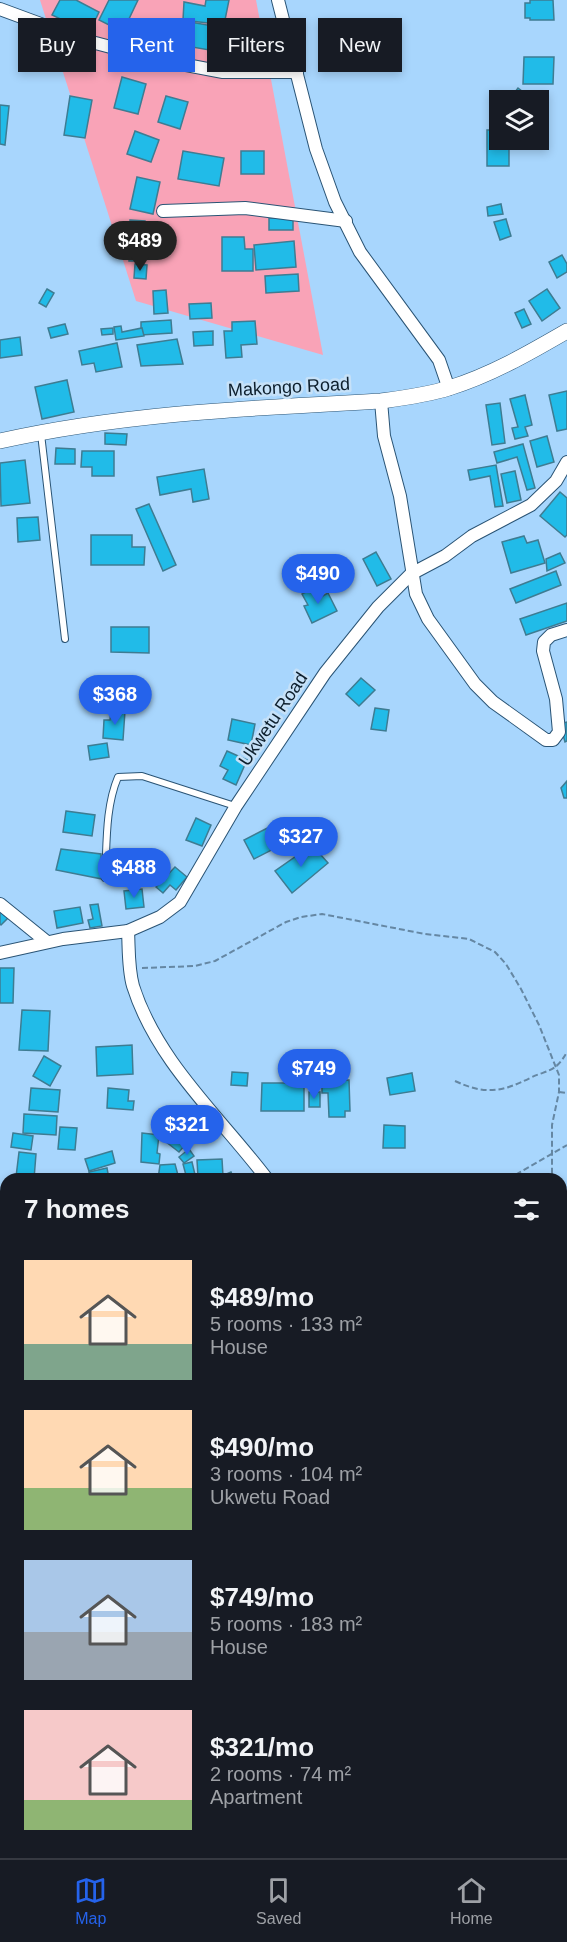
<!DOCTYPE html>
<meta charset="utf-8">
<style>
:root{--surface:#171b24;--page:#20242c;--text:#f1f3f6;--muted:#9ea1a6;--line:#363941;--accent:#2563eb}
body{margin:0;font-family:Arial,sans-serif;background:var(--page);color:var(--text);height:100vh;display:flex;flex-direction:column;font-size:22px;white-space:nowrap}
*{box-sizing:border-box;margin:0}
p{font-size:20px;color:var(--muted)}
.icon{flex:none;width:33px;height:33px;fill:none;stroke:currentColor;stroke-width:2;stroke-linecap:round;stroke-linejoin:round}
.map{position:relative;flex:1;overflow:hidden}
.panel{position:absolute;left:0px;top:1173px;width:567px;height:686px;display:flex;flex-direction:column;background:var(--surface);border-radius:18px 18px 0 0;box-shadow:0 3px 9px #0003}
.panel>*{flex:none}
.hud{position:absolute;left:18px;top:18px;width:531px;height:54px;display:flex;gap:12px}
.controls{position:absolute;left:489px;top:90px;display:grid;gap:12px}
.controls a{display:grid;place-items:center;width:60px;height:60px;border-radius:0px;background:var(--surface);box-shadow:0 3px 9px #0003;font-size:30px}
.price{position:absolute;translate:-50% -51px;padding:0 14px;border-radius:21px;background:var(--accent);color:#fff;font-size:20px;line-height:39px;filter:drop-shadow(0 2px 3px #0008)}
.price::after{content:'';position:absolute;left:50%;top:36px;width:18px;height:14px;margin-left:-9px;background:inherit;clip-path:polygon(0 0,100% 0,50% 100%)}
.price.on{background:#222;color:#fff}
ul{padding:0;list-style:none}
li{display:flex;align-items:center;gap:18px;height:150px;padding:0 24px}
li span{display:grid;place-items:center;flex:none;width:168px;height:120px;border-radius:0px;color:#555}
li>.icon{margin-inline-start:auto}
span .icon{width:72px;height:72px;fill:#fffc;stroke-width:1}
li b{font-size:26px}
h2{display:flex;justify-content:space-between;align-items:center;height:72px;padding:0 24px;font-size:26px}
.pill{padding:0 21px;border-radius:0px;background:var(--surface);box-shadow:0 3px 9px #0003;font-size:21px;line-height:54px}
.pill.on{background:var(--accent);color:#fff}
.tabs{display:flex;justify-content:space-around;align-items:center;height:84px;border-top:2px solid var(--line);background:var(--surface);font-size:16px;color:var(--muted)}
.tabs a{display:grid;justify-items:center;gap:3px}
.tabs .on{color:var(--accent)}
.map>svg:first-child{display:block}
.green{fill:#f9a3b7}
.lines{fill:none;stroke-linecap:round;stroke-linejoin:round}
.stream{stroke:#3b97db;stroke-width:4.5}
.building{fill:#21bbe8;stroke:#3e7c92;stroke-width:1.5}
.service-casing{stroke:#2a5475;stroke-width:8}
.minor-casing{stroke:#2a5475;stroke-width:14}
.tertiary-casing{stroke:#2a5475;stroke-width:16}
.path{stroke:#6587a3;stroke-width:2;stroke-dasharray:6 3;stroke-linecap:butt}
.service{stroke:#fff;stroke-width:6}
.minor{stroke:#fff;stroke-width:12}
.tertiary{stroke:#fff;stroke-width:15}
.labels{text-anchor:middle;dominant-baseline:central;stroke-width:5;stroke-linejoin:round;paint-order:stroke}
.street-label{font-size:18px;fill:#0d1f2d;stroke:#c6e1f8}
</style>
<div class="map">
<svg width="567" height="1858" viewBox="0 0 567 1858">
<rect width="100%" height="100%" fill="#a8d6fd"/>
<path class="green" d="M40,0H256L323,355L136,301Z"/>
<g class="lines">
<g class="stream">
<path d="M561,1417L567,1415"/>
<path d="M414,1852L415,1858"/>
</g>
</g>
<g class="building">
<path d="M60,0H76L99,12L92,27L80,21L77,27L52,15Z"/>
<path d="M109,0H138L127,23L123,21L119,30L99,20Z"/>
<path d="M206,0H229L224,25L183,20L184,2L205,6Z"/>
<path d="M530,0H553L554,20H530V18H525V3H530Z"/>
<path d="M154,21L179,27L172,54L148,49Z"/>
<path d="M190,22L219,27L215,51L186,46Z"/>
<path d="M226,28L267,30V42L225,40Z"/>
<path d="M225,41L254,43L253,58L224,56Z"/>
<path d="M274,47H289L288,58H273Z"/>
<path d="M524,57H554L553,84H523Z"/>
<path d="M225,59L252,62L250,76L224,72Z"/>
<path d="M122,77L146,84L138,114L114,108Z"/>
<path d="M518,88L531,98L529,100H509Z"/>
<path d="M70,96L92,100L85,138L64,135Z"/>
<path d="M166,96L188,102L180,129L158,122Z"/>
<path d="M0,105L9,106L5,145L0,144Z"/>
<path d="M487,130H500V140H509V166H487Z"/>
<path d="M135,131L159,140L151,162L127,154Z"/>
<path d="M183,151L224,158L219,186L178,179Z"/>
<rect x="241" y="151" width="23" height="23"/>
<path d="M137,177L160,182L153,214L130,209Z"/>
<path d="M501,204L503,214L488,216L487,207Z"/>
<rect x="269" y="218" width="24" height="12"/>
<path d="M506,219L511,236L500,240L494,222Z"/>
<path d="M130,220L145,221V230L130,229Z"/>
<path d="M222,237H244L245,249H253V271H222Z"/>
<path d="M294,241L296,267L256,270L254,245Z"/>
<rect x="129" y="243" width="13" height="18"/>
<path d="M562,255L567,264V272L557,278L549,262Z"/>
<path d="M135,264L147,265L146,279L134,278Z"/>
<path d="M298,274L299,291L266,293L265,276Z"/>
<path d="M47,289L54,293L46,307L39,303Z"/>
<path d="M547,289L560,308L542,321L529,301Z"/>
<path d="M166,290L168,313L154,314L153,291Z"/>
<path d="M211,303L212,318L190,319L189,304Z"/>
<path d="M524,309L531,324L522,328L515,313Z"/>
<path d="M171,320L172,333L141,335V322Z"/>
<path d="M255,321L257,344L241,345L242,357L226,358L224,331H232V322Z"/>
<path d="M65,324L68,334L51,338L48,328Z"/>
<path d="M121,326L122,332L142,328L144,336L116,340L114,327Z"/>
<path d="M113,328V334L102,335L101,329Z"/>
<path d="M213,331V345L194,346L193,332Z"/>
<path d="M20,337L22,355L0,358V340Z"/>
<path d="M177,339L183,364L141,366L137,345Z"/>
<path d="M117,343L122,367L96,372L94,363L82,365L79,351Z"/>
<path d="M67,380L74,412L42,419L35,387Z"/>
<path d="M567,391V429L557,431L549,395Z"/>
<path d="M525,395L532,425L525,427L528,436L515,439L512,428L518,427L510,399Z"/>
<path d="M500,403L505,443L492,445L486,405Z"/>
<path d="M105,433L127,434L126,445L105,444Z"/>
<path d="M547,436L554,462L537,467L530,441Z"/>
<path d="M523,444L535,488L527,490L517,457L497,463L494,452Z"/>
<path d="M56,448L75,449V464H55Z"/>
<path d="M82,451H114V476H92V467H81Z"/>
<path d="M25,460L30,503L1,506L0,463Z"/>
<path d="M496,465L503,506L495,507L490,476L470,480L468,470Z"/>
<path d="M204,469L209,499L193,502L191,489L160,495L157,477Z"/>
<path d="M515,471L521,500L507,503L501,474Z"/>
<path d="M560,492L567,498V535L565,537L540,516Z"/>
<path d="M149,504L176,565L163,571L136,509Z"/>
<path d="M38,517L40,540L18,542L17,518Z"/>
<path d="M91,535H132V547H145L144,565H91Z"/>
<path d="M524,536L527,543L538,540L545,563L511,573L502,542Z"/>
<path d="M376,552L391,579L377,586L363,559Z"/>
<path d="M560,553L565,563L547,571L546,559Z"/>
<path d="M556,571L561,585L516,603L510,589Z"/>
<path d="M315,587L321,597L328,593L337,611L312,623L304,606L308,605L302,594Z"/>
<path d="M567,603V621L526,635L520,619Z"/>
<path d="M111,627H149V653L111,652Z"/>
<path d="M361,678L375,690L359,706L346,694Z"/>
<path d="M375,708L389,710L386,731L371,729Z"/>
<path d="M111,710L125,711L123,740L103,738L104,720H110Z"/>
<path d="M232,719L255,724L251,745L228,740Z"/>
<path d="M567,722V741L565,742L560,724Z"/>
<path d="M107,743L109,757L90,760L88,746Z"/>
<path d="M227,751L247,760L236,785L223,779L228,770L220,766Z"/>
<path d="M567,781V798H564L561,788Z"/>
<path d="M66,811L95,815L92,836L63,832Z"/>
<path d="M196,818L211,825L202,846L186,840Z"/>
<path d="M285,819L295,838L254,859L244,840Z"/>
<path d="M312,845L328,863L292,893L275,871Z"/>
<path d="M61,849L101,854L102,879L56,870Z"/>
<path d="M175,867L187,877L176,890L170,885L163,893L156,887Z"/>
<path d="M142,889L144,907L126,909L124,891Z"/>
<path d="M98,904L102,926L90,928L88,920L93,919L90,905Z"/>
<path d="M80,907L83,923L57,928L54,911Z"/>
<path d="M0,909L9,917L1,925L0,924Z"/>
<path d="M0,968H14L13,1003H0Z"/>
<path d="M22,1010L50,1011L48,1051L19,1050Z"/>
<path d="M132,1045L133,1074L97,1076L96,1047Z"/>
<path d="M44,1056L61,1066L50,1086L33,1076Z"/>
<path d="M232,1072L248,1073L247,1086L231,1085Z"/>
<path d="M412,1073L415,1091L390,1095L387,1078Z"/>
<path d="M349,1080L350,1111H345V1117H329L328,1093H322V1081Z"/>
<path d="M262,1083H304V1111H261Z"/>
<path d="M31,1088L60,1090L58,1112L29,1110Z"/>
<path d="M108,1088L129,1090L128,1101H134L133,1110L107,1108Z"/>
<rect x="309" y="1092" width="11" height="15"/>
<path d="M24,1114L57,1116L56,1135L23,1133Z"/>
<path d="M178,1116L197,1131L179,1152L166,1142L172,1135L166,1130Z"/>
<path d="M384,1125L405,1126V1148H383Z"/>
<path d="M60,1127L77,1128L75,1150L58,1149Z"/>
<path d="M13,1133L33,1136L31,1150L11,1147Z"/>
<path d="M142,1133L159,1135L157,1153L160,1154L159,1164L141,1162Z"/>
<path d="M189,1149L194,1156L184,1163L179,1157Z"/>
<path d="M112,1151L115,1163L89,1171L85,1159Z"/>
<path d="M19,1152L36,1154L34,1179L16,1177Z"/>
<path d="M222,1159L223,1176L198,1177L197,1160Z"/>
<path d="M192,1162L196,1179H187L183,1164Z"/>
<path d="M175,1164L179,1179H158L160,1165Z"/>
<path d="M107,1168L109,1179H90L89,1172Z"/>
<path d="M231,1172L234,1179H223L222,1176Z"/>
<path d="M0,1205L6,1206V1217L0,1216Z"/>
<path d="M2,1227L6,1229V1252L0,1250Z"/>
<path d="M0,1429H6V1468L0,1466Z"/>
<path d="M6,1519V1563L0,1560V1531Z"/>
<rect x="0" y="1766" width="6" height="25"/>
<rect x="0" y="1794" width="6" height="26"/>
<path d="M561,1817L567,1832L561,1834Z"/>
<path d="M62,1852H110L105,1858H61Z"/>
<path d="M131,1852H164L171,1856L127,1858Z"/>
<path d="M338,1852H373V1858H335Z"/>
</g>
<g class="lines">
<defs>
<g id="service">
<path d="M41,434L65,639"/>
<path d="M105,878C107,845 105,808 118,777L142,776L235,806"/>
</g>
<g id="minor">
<path d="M278,0L316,149L335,202L360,252L439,360L449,389"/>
<path d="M0,9L84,40L160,60L223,72H297"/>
<path d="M163,211L245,208L346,221"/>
<path d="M381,401L384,436L400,496L416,594L428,619L475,684L493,702L546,740H553L559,732L556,699L543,651L544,642L551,635L567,630"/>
<path d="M0,904L47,942"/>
<path d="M128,931C129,949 128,968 133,986C157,1062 221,1118 267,1179"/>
<path d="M0,953L63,939L128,931L160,917L180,902L236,806L325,673L378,607L411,574L445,556L472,536L531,505L556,481L567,462"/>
<path d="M0,1271L6,1274"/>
<path d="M0,1501L6,1504"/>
<path d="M561,1850L567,1849"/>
<path d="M405,1852V1858"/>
<path d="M493,1854L515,1852"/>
</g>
<path id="tertiary" d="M0,441C125,413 253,408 381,401C403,398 427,395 449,388C491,375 529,353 567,331"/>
</defs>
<use href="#service" class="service-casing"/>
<use href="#minor" class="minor-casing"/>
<use href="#tertiary" class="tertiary-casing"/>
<g class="path">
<path d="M142,968L195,966L215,961L286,922L301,917L322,914L425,934L469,939L495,952L506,964L521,989L539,1025L559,1075V1092L552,1125V1179"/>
<path d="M455,1081C485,1095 502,1092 530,1078C549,1069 555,1073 567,1052"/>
<path d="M559,1092L567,1093"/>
<path d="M508,1179L567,1145"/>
<path d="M561,1237L567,1266"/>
<path d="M561,1252H567"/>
<path d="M561,1592L567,1590"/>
<path d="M0,1623L6,1628"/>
<path d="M206,1852L207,1858"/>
</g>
<use href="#service" class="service"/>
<use href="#minor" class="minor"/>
<use href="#tertiary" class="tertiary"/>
</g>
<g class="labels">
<g class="street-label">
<text transform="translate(289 387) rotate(-3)">Makongo Road</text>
<text transform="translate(273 719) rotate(-56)">Ukwetu Road</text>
</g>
</g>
</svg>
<div class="controls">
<a><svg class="icon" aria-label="layers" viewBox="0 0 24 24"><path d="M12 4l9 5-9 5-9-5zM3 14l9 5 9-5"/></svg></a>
</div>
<b class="price on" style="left:140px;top:272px">$489</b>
<b class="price" style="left:318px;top:605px">$490</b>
<b class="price" style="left:115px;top:726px">$368</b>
<b class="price" style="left:301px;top:868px">$327</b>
<b class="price" style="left:134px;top:899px">$488</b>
<b class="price" style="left:314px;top:1100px">$749</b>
<b class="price" style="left:187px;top:1156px">$321</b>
<div class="hud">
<a class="pill">Buy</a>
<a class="pill on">Rent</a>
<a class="pill">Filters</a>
<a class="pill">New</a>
</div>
<section class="panel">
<h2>7 homes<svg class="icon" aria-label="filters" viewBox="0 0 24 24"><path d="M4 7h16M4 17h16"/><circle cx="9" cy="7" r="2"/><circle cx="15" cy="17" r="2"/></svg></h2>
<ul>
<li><span style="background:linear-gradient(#ffd9b3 70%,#7fa58c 0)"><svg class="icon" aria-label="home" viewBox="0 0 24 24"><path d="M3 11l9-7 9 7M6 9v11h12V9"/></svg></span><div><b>$489/mo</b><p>5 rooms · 133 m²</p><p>House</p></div></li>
<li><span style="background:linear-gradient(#ffd9b3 65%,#8fb573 0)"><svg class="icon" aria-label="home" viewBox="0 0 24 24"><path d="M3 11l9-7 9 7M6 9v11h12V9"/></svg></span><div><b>$490/mo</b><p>3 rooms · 104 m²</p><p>Ukwetu Road</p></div></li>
<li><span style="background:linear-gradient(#a9c7e8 60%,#9aa5b1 0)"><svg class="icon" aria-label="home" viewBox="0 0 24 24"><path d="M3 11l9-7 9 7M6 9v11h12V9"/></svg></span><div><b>$749/mo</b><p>5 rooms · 183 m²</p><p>House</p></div></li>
<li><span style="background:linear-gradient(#f6c9c9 75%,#8fb573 0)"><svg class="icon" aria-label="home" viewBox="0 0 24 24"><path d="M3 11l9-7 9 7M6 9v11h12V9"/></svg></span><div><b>$321/mo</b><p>2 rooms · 74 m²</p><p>Apartment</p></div></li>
</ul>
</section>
</div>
<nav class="tabs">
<a class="on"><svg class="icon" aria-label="map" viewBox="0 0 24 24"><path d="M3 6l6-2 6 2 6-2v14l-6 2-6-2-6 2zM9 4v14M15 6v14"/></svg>Map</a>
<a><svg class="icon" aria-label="saved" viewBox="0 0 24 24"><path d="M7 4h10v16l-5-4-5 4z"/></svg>Saved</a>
<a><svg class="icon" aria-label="home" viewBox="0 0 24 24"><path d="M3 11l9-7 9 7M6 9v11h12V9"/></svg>Home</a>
</nav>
